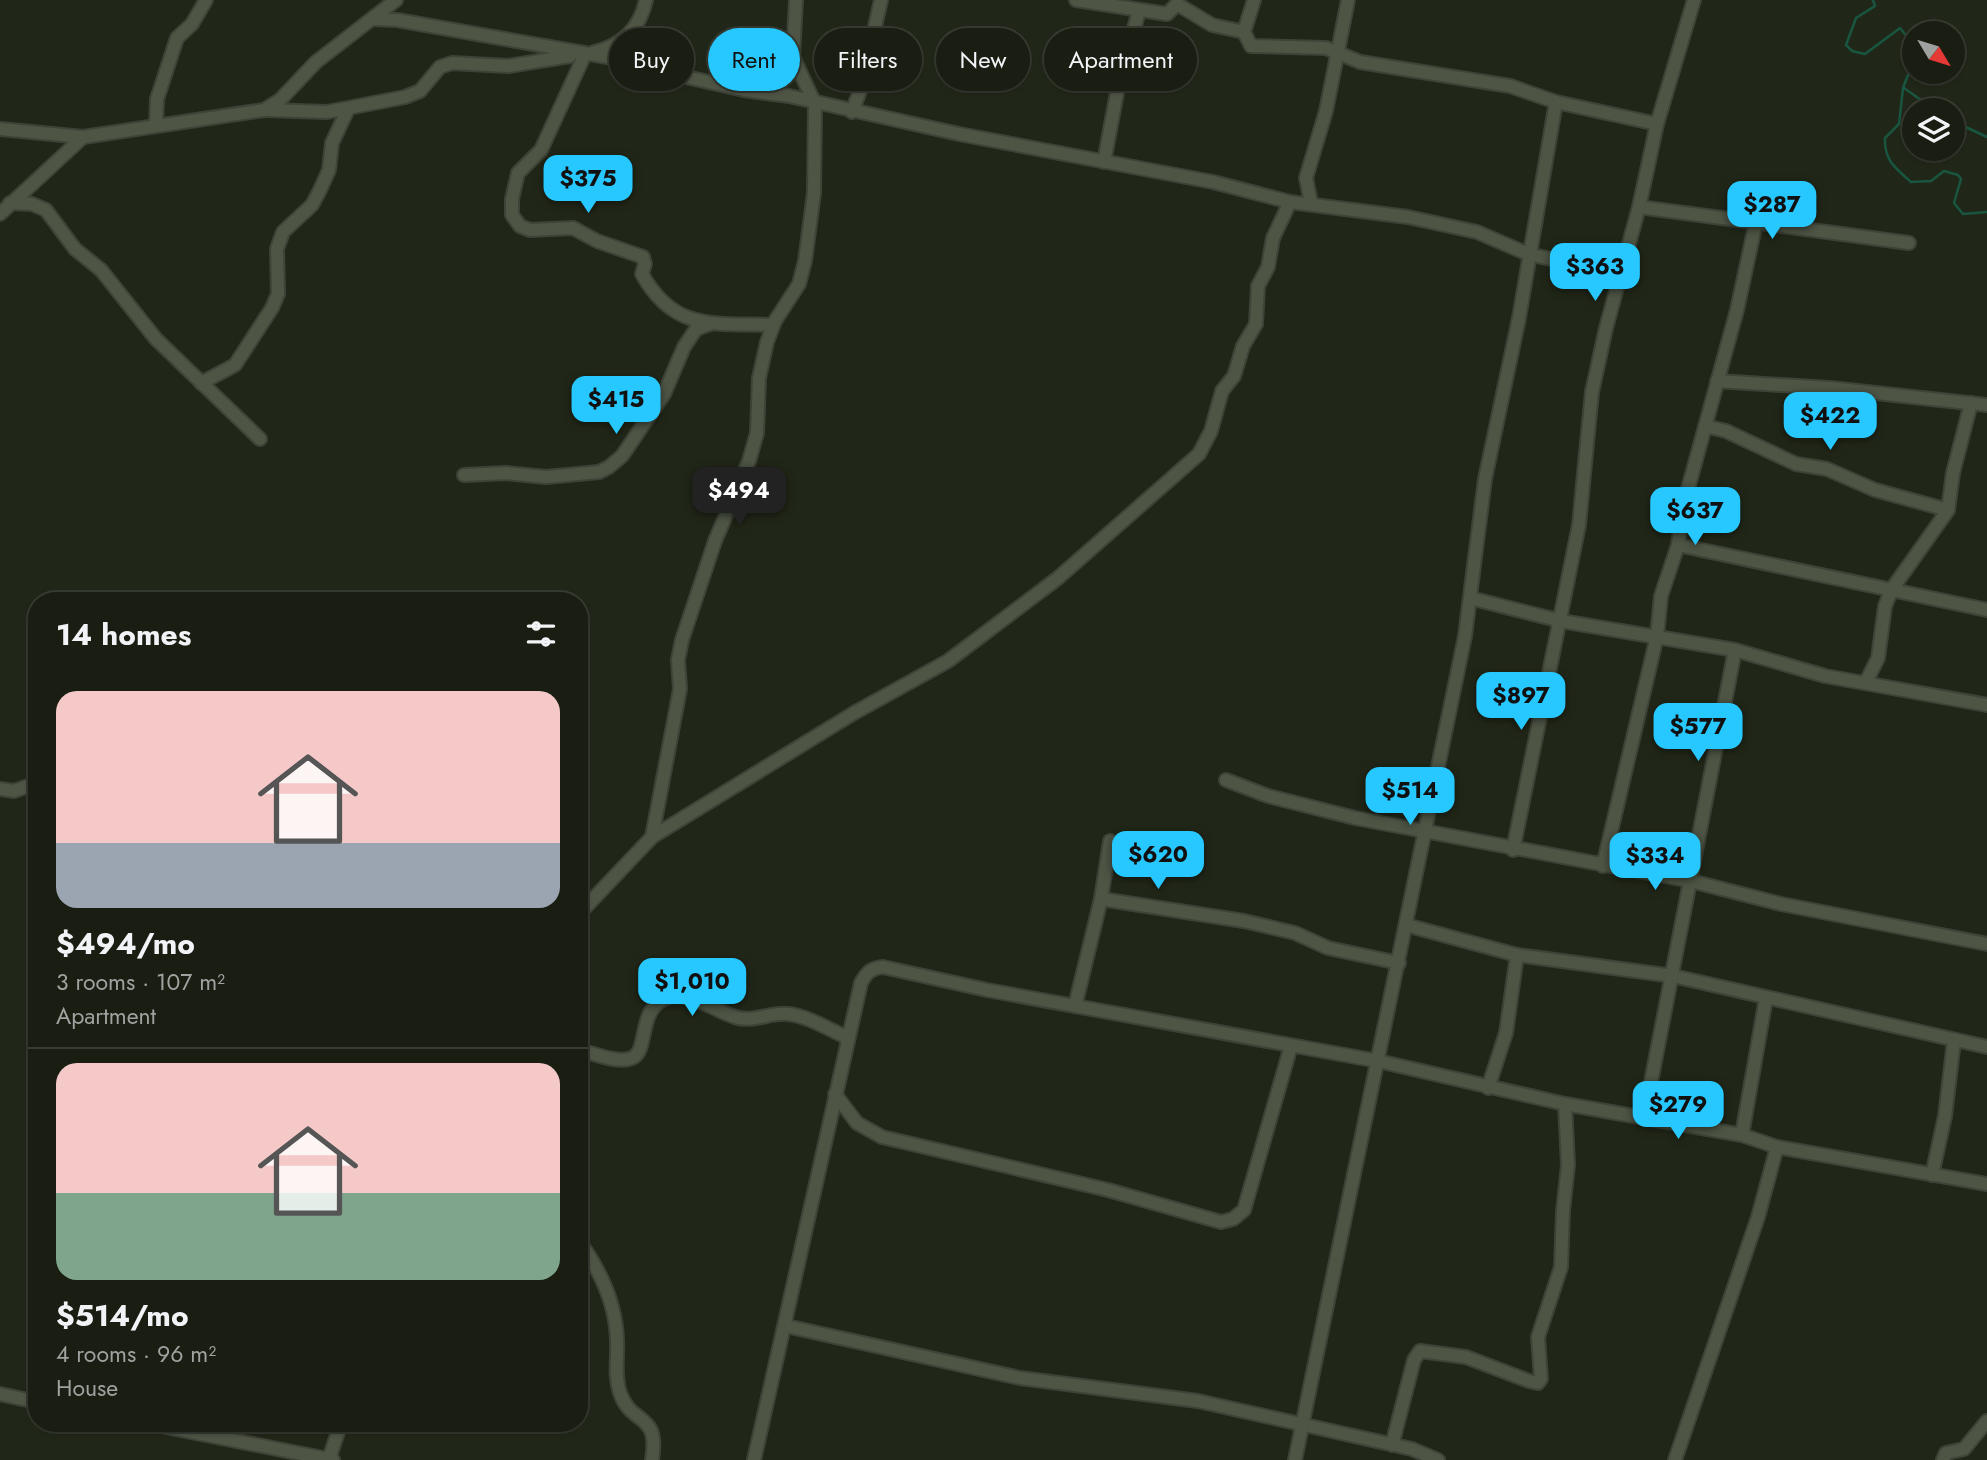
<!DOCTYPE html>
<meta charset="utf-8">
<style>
:root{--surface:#191d12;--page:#262a20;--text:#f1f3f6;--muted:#9fa29f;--line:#373b32;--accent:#27c8ff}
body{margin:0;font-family:Jost,sans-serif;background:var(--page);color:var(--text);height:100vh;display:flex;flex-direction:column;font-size:26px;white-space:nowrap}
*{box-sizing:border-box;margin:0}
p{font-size:23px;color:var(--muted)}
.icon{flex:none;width:38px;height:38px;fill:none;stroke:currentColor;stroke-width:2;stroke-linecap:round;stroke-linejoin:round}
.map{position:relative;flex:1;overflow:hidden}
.side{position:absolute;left:28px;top:592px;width:560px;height:840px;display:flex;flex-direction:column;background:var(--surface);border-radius:28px;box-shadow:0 2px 5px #0004,0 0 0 2px var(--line)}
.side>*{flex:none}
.hud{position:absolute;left:609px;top:28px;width:665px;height:63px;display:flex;gap:14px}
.needle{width:46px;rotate:128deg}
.tools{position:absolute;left:1902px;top:21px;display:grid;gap:14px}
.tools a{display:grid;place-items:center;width:63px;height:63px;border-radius:50%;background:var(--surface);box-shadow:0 2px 5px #0004,0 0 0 2px var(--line);font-size:35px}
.price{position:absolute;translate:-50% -60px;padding:0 16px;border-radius:14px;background:var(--accent);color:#111;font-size:23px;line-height:46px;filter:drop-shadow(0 2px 4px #0008)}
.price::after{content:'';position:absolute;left:50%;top:42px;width:21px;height:16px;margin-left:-10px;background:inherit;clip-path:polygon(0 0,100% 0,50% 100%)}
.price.selected{background:#222;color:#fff}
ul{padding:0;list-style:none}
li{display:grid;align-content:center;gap:14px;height:371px;padding:0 28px}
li+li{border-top:2px solid var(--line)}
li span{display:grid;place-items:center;height:217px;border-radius:21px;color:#555}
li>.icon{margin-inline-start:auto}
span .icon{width:126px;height:126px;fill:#fffc;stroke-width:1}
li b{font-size:30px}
h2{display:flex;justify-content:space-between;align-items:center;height:84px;padding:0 28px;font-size:30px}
.tag{padding:0 24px;border-radius:32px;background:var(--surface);box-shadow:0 2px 5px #0004,0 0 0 2px var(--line);font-size:24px;line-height:63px}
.tag.selected{background:var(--accent);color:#111}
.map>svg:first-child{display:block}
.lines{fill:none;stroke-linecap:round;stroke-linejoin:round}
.stream{stroke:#185641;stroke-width:2.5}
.minor-casing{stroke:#3e4338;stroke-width:16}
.minor{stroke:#4e5545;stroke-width:12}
</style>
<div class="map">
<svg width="1987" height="1460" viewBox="0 0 1987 1460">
<rect width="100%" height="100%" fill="#212718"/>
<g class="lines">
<g class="stream">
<path d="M1873,0L1875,6L1856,18L1846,45L1852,51L1865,54L1900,28L1909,39L1913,62L1903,88L1899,124L1885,138C1884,160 1895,168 1911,182L1931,181L1944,171L1958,175L1961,179L1954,203L1963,214L1987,212"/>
<path d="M1904,88L1935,110"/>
<path d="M1953,121L1987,137"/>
</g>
<defs>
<g id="minor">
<path d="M1076,0L1167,14L1177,4L1212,25L1244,32"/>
<path d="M1254,0L1244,32L1251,46L1326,48L1360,62L1510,86L1556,102L1657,124"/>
<path d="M373,19L397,20L636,62L673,74L744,90L789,96L959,134L1213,182L1290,202L1408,217L1477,232L1528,254L1620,274"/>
<path d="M594,52C622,46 640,28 646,0"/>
<path d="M585,54L541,150L518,173L512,199V215L520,226L530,230L573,228L597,241L643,257L645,264L642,274C674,332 715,323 773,325"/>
<path d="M268,110L327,112L405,97L420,91L440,67L452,63L508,66L570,56"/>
<path d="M852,112L861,88L881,0"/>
<path d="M156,125L157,99L177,38L192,24L206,0"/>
<path d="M0,129L83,137L264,110L280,100L316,62L396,0"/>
<path d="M1104,162L1119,82L1139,11"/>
<path d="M10,203L32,204L46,210L75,249L101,270L156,339L260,439"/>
<path d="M1311,203L1306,178L1326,111L1348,0"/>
<path d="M1639,207L1909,243"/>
<path d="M0,214L83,137"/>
<path d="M1717,381L1830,388L1987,405"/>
<path d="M201,383L235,365L272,308L278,294L277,249L283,232L312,205L320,190L329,170L332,143L348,109"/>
<path d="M1705,426L1726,431L1796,464L1827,469L1875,490L1948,510"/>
<path d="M464,475L506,473L546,477L599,472L609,467L622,456L664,394L684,347L696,329L710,324"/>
<path d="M1678,545L1987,610"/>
<path d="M1470,598L1561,621L1735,650L1825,676L1987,705"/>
<path d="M1866,682L1878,658L1885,606L1892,589L1948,510L1953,473L1971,403"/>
<path d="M1226,780L1268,796L1355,818L1691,881L1781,904L1987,944"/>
<path d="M0,789L14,791L37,783"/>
<path d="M652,837L854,713L948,661L1058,578L1199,454L1211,431L1222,391L1234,376L1243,346L1256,324L1258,286L1268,267L1273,238L1290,202"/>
<path d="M1513,850L1579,525L1592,392L1606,328L1639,207L1657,124L1694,0"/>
<path d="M1603,866L1657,636L1661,596L1678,545L1683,507L1737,310L1756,222"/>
<path d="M1101,899L1244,921L1295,933L1328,948L1399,963"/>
<path d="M579,914L652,837L680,689L678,660L682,640L715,541L749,461L757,433L759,378L767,342L775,321L799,284L805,261L814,193L815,104L793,57L796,0"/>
<path d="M1406,925L1517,955L1673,976L1987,1047"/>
<path d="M1075,1006L1101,899L1110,841"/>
<path d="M579,1050C594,1053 617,1064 632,1058C650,1050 636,1007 669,997C688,991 716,1011 735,1017C753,1023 770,1012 788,1014C808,1016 830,1030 848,1038"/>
<path d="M1488,1088L1506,1033L1517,955"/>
<path d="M835,1094L857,1123L882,1137L1108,1190L1221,1222L1233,1219L1244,1210L1291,1046"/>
<path d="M1644,1118L1735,650"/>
<path d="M1742,1135L1766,998"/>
<path d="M1932,1175L1945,1116L1954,1041"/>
<path d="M579,1241C600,1270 616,1303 617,1340C618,1358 614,1375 620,1393C632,1427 660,1411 652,1460"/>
<path d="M786,1326L1020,1378L1198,1401L1412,1449L1438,1460"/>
<path d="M0,1394L37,1402"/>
<path d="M146,1423L333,1460"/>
<path d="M1392,1445L1414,1360L1420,1351L1466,1357L1529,1381L1538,1383L1541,1379L1538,1337L1561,1267L1563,1211L1568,1165L1565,1104"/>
<path d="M329,1459L341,1423"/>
<path d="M754,1460L861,983C867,972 871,968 883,967L987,990L1378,1061L1565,1104L1742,1135L1777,1147L1987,1184"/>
<path d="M1295,1460L1465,636L1485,479L1519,318L1556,102"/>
<path d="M1675,1460L1758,1217L1777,1147"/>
<path d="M1943,1460L1946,1453L1964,1449L1987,1421"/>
</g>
</defs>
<use href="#minor" class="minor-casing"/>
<use href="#minor" class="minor"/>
</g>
</svg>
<div class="tools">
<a><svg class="needle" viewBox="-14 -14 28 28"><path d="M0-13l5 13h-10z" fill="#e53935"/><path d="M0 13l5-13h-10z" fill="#9fa29f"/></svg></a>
<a><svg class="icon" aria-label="layers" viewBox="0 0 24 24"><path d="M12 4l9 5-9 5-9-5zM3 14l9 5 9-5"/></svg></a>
</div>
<b class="price" style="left:588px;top:215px">$375</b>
<b class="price" style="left:1772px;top:241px">$287</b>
<b class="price" style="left:1595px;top:303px">$363</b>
<b class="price" style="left:616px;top:436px">$415</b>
<b class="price" style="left:1830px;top:452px">$422</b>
<b class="price selected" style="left:739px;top:527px">$494</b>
<b class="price" style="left:1695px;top:547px">$637</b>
<b class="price" style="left:1521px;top:732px">$897</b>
<b class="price" style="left:1698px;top:763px">$577</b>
<b class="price" style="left:1410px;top:827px">$514</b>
<b class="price" style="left:1158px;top:891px">$620</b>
<b class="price" style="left:1655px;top:892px">$334</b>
<b class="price" style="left:692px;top:1018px">$1,010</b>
<b class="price" style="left:1678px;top:1141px">$279</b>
<div class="hud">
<a class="tag">Buy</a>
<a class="tag selected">Rent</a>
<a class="tag">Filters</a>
<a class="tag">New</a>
<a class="tag">Apartment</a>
</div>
<section class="side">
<h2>14 homes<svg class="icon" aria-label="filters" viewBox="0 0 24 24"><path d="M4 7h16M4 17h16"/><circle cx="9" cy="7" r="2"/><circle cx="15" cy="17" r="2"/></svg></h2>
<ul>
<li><span style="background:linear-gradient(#f6c9c9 70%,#9aa5b1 0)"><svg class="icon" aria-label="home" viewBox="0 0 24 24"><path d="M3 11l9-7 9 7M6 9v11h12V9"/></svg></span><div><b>$494/mo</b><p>3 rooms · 107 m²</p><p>Apartment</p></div></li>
<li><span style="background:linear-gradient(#f6c9c9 60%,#7fa58c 0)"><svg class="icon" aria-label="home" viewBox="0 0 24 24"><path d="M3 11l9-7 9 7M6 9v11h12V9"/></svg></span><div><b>$514/mo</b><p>4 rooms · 96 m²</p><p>House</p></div></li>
</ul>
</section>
</div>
